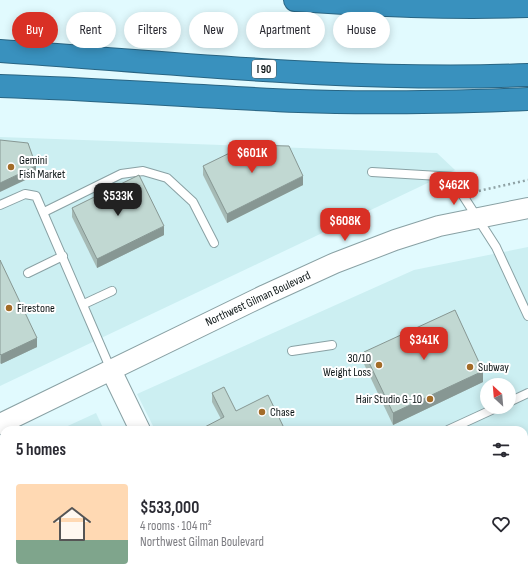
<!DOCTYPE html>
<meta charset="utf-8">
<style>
:root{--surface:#fff;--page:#f2f2f3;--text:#2b2b33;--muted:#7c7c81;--accent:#d93025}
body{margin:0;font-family:"Sofia Sans Condensed",sans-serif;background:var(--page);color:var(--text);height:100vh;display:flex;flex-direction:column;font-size:15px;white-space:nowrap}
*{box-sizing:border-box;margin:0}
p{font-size:13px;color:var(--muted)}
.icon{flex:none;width:22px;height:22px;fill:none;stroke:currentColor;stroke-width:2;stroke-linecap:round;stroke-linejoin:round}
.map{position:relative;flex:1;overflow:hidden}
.panel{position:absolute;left:0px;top:426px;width:528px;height:156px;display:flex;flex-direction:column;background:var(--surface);border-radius:12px 12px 0 0;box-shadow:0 2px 10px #0003}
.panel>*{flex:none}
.top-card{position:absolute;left:12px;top:12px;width:504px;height:36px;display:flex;gap:8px}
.needle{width:26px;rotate:334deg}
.tools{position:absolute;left:480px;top:378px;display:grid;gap:8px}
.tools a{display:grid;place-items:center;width:36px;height:36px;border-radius:50%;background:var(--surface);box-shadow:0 2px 10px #0003;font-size:20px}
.price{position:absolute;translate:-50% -34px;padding:0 9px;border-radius:8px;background:var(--accent);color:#fff;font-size:13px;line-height:26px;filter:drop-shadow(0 1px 2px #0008)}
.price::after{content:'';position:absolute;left:50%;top:24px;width:12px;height:9px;margin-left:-6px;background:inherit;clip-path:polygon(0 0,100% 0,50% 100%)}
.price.selected{background:#222;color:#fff}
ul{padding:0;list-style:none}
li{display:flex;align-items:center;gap:12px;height:100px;padding:0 16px}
li span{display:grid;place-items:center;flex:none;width:112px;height:80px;border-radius:4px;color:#555}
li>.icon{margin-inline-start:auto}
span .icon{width:48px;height:48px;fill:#fffc;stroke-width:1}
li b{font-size:17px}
h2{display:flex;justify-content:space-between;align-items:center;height:48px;padding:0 16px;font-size:17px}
.chip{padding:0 14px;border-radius:18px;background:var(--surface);box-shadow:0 2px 10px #0003;font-size:14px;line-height:36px}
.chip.selected{background:var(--accent);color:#fff}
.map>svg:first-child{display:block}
.built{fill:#cceff2;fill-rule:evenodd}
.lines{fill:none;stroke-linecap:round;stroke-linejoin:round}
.service-casing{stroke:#89a1a4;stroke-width:10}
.tertiary-casing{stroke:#89a1a4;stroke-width:22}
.motorway-casing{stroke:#296583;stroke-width:24}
.path{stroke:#8fa2a5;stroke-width:2.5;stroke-dasharray:2 3;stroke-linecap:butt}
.service{stroke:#fff;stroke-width:8}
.tertiary{stroke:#fff;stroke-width:20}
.motorway{stroke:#3991be;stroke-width:22}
.wall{fill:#a6bab5}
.shaded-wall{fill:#879793}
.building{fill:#c1d8d2;stroke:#879793}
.poi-dot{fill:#a36c28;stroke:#fff;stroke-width:1.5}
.labels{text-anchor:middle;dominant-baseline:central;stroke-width:4;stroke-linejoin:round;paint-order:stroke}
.shield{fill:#fff;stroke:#545a5b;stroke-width:1}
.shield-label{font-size:11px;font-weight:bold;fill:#0b1415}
.poi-label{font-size:12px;fill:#0b1415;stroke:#fff;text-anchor:start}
.street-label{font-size:12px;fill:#0b1415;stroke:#fff}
</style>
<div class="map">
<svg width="528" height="582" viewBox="0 0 528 582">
<rect width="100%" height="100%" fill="#e1fafe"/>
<g class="built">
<path d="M0,137L437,153L455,170L0,386Z"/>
<path d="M528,247V582H228L226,578H524V430H155L137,394L414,270ZM487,385H509V407H487Z"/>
<path d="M96,413L104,430H59Z"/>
<path d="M4,455V578H174L176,582H0V457Z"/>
</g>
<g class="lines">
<defs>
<g id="service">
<path d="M372,172L456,177L462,194L496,247L528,316"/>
<path d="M0,205L25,194L36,196L111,370"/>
<path d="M44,212L121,174L143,171L167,178L193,202L214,243"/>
<path d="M28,273L63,256"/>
<path d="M84,304L112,291"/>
<path d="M292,351L332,345"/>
<path d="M509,402L528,393"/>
<path d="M448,430L498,407"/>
<path d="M0,482L4,490"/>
<path d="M46,578L48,582"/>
<path d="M0,579L2,582"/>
</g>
<g id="tertiary">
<path d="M111,370L140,430"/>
<path d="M0,424L265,295L335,263L395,240L439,226L528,208"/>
<path d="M212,578L213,582"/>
</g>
<g id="motorway">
<path d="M295,0C373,5 450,9 528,6"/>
<path d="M0,51C175,63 352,82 528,75"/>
<path d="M0,86C100,89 199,97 299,101C375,104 452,102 528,99"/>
</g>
</defs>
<use href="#service" class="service-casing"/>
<use href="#tertiary" class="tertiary-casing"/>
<use href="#motorway" class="motorway-casing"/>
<path class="path" d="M474,192L528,180"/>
<use href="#service" class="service"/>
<use href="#tertiary" class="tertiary"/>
<use href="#motorway" class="motorway"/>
</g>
<g class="wall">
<path d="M203,166L303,185L227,223L203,175Z"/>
<path d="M72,208L164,235L97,268L72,217Z"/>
<path d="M0,260L37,347L1,364L0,363Z"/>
<path d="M364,352L483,382L393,425L364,364Z"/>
<path d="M212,393L236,411L221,419L212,402Z"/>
<path d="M69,578H118L110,582H48L63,579H68Z"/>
</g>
<g class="shaded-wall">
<path d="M36,166V175L0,192V183Z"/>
<path d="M303,176V185L227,223V214Z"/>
<path d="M164,226V235L97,268V259Z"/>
<path d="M37,338V347L1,364V355Z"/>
<path d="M483,371V382L393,425V413Z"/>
<path d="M76,578H78V582H73Z"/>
<path d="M103,578H118L110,582H95Z"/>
</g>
<g class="building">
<path d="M0,140L28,143L36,166L0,183Z"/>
<path d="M246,145L289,146L303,176L227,214L203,166Z"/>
<path d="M139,175L164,226L97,259L72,208Z"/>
<path d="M0,260L37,338L1,355L0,354Z"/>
<path d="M455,310L483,371L393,413L364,352Z"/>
<path d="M224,387L236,411L268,395L285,430H199L224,417L212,393Z"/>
<path d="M51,578H63V579H68L69,578H76L73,582H48Z"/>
<path d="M79,578H103L95,582H81Z"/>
</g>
<g class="poi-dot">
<circle cx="11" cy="167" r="4"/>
<circle cx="9" cy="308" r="4"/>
<circle cx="379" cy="365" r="4"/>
<circle cx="470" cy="367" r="4"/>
<circle cx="430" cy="399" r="4"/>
<circle cx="262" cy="412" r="4"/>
</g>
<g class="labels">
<rect class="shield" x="252" y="60" width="24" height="18" rx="3"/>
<g class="shield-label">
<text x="264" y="69">I 90</text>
</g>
<g class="poi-label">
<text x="19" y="160">Gemini<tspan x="19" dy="14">Fish Market</tspan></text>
<text x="17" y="308">Firestone</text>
<text x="371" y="358" text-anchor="end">30/10<tspan x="371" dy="14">Weight Loss</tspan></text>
<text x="478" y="367">Subway</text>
<text x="422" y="399" text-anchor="end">Hair Studio G-10</text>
<text x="270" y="412">Chase</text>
</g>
<g class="street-label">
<text transform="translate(258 299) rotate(-25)">Northwest Gilman Boulevard</text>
</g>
</g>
</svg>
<div class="tools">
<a><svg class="needle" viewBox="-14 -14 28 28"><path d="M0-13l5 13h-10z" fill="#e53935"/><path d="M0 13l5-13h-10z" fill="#7c7c81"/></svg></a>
</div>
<b class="price" style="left:252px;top:174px">$601K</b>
<b class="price" style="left:454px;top:206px">$462K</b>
<b class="price selected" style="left:118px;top:217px">$533K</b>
<b class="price" style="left:345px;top:242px">$608K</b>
<b class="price" style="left:424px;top:361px">$341K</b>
<div class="top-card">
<a class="chip selected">Buy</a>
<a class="chip">Rent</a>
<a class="chip">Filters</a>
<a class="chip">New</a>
<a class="chip">Apartment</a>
<a class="chip">House</a>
</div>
<section class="panel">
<h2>5 homes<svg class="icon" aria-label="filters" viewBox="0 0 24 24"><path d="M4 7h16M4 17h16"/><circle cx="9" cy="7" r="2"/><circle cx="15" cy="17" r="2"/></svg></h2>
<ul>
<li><span style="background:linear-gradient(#ffd9b3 70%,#7fa58c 0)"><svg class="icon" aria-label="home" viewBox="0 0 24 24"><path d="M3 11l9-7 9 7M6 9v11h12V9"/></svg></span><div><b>$533,000</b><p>4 rooms · 104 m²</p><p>Northwest Gilman Boulevard</p></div><svg class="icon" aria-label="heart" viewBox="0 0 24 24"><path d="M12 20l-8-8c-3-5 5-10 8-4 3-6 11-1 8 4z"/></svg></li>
</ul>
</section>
</div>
